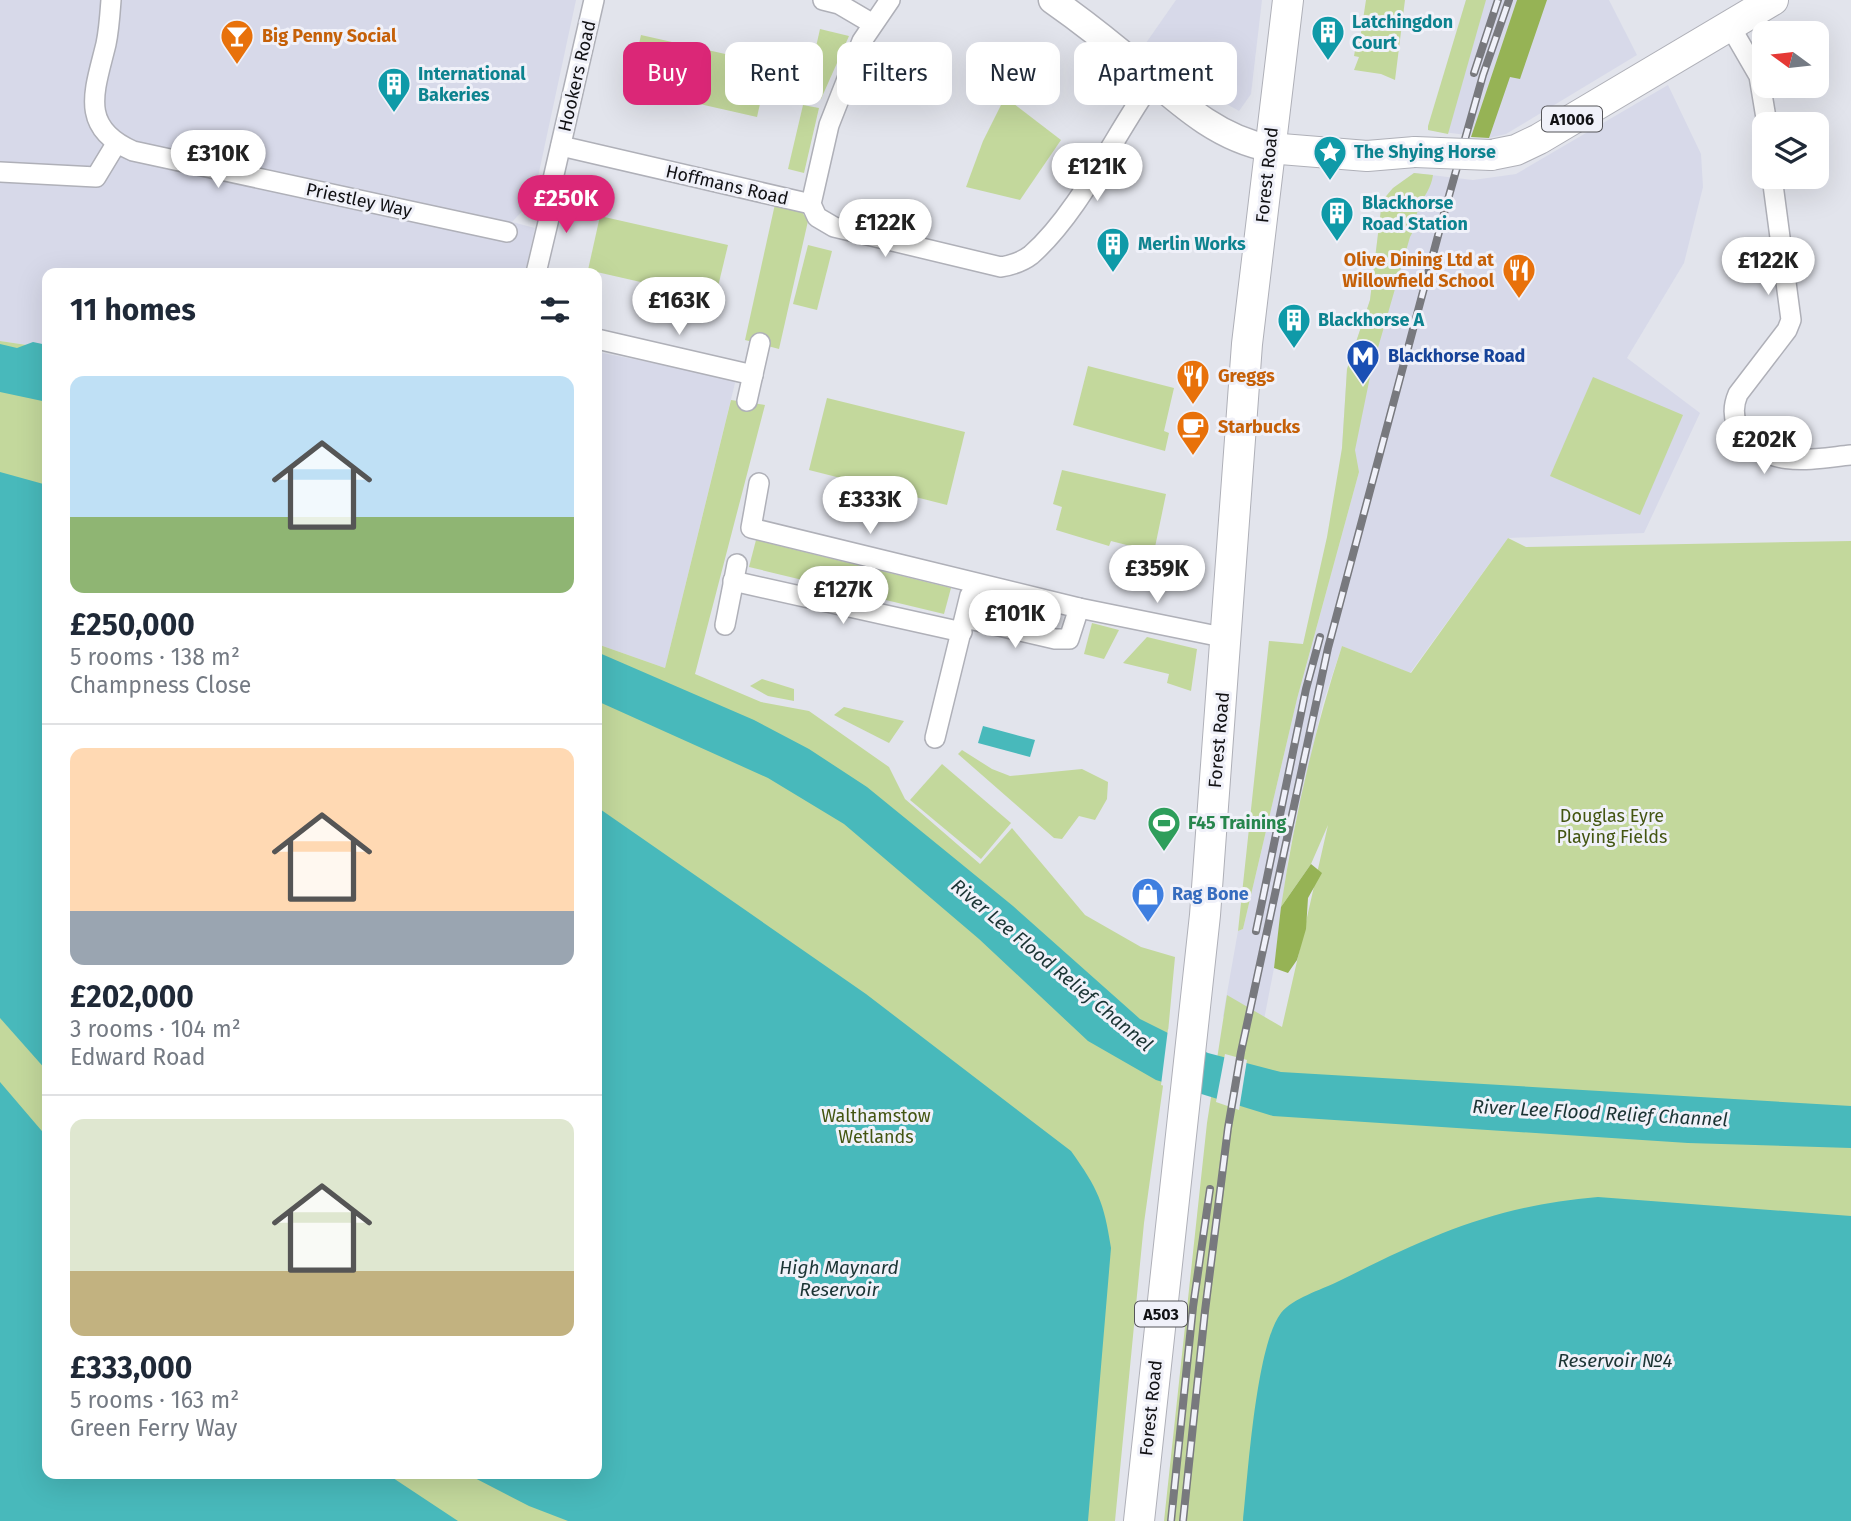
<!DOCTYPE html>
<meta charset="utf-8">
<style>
:root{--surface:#fff;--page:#f6f6f7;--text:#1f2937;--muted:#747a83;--line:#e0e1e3;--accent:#db2777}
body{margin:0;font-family:"Fira Sans",sans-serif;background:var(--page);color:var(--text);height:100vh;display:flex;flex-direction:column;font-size:26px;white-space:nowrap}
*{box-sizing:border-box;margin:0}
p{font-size:23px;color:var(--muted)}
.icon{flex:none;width:38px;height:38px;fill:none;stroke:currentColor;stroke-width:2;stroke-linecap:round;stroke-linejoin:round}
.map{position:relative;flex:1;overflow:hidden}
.drawer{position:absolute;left:42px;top:268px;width:560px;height:1211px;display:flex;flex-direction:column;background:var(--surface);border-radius:14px;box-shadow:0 7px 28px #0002}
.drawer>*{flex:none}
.hud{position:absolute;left:623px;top:42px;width:665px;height:63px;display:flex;gap:14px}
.needle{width:46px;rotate:285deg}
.tools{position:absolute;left:1752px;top:21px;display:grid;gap:14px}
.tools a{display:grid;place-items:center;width:77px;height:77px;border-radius:14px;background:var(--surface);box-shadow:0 7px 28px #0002;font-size:35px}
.price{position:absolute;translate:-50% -60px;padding:0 16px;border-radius:24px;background:#fff;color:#222;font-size:23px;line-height:46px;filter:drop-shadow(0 2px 4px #0008)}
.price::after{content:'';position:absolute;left:50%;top:42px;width:21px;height:16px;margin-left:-10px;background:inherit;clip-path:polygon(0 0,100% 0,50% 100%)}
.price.on{background:var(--accent);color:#fff}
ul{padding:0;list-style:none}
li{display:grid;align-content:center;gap:14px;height:371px;padding:0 28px}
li+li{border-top:2px solid var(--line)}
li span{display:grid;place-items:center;height:217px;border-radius:14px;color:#555}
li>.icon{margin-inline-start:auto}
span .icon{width:126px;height:126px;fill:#fffc;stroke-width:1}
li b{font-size:30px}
h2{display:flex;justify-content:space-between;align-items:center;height:84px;padding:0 28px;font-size:30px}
.tag{padding:0 24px;border-radius:14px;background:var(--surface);box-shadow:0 7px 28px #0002;font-size:24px;line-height:63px}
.tag.on{background:var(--accent);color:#fff}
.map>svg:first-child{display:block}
.built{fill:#d7d9e9}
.green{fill:#c3d89c}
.forest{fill:#96b355}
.water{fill:#48b9bb}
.pier{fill:#e2e4ec}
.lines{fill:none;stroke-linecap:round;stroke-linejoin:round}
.street-casing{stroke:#afb0b8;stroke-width:22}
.secondary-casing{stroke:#afb0b8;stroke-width:29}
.primary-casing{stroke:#afb0b8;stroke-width:32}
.street{stroke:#fff;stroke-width:19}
.secondary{stroke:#fff;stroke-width:26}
.primary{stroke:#fff;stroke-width:30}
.rail-casing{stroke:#78797e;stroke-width:8}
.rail{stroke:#f0f1f9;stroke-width:5;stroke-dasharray:16;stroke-linecap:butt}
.primary-bridge-casing{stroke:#afb0b8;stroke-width:32;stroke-linecap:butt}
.primary-bridge{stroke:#fff;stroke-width:30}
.labels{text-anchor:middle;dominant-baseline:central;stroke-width:6;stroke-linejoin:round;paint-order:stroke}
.shield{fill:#f0f1f9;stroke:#555559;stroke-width:2}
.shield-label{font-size:16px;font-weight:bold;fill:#121215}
.culture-label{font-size:18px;font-weight:bold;fill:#0d838f;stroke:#f0f1f9;text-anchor:start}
.food-label{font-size:18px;font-weight:bold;fill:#c56008;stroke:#f0f1f9;text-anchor:start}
.street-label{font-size:18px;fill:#121215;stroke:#f0f1f9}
.transit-label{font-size:18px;font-weight:bold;fill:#164399;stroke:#f0f1f9;text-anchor:start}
.park-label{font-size:18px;fill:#435511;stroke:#f0f1f9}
.leisure-label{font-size:18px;font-weight:bold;fill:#27864d;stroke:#f0f1f9;text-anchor:start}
.shop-label{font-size:18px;font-weight:bold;fill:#366cbe;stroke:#f0f1f9;text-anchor:start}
.water-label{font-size:19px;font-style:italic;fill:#1b3434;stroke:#f0f1f9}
</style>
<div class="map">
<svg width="1851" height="1521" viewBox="0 0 1851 1521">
<rect width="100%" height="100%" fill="#e2e4ec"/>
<g class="built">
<path d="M0,0H576L533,200L512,222L535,228L525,273H47V348L0,341Z"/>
<path d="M1176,0H1262L1251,94L1239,111L1209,94L1146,43Z"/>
<path d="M1466,0H1609L1637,55L1506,134L1489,138L1428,130Z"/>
<path d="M1668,85L1701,154L1703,187L1684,263L1627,358L1700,413L1644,533L1508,538L1410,673L1342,646L1323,703L1289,853L1274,968L1257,1056L1223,1016L1238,931L1243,929L1297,699L1359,472L1342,448L1347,369L1370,300L1382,201L1393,188L1414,173L1473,180L1516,174Z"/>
<path d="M597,352L736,379L665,668L597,644Z"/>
</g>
<g class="green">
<path d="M1366,0H1405L1395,80L1381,74L1354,70L1359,57L1354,56L1357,39H1360Z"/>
<path d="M1466,0H1486L1448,134L1428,130V126Z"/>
<path d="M820,29L849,36L821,99L805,96Z"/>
<path d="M641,35L769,64L757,117L629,88Z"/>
<path d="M1005,97L1061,140L1020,200L966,187L983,141Z"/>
<path d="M803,105L819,108L804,173L788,169Z"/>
<path d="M1414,173L1433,175C1431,189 1424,195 1419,208C1414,218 1417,226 1410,237L1371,372L1355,450L1359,472L1297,699L1243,929L1238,931L1269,641L1303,644L1327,537L1342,448L1347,369L1370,300L1382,201L1393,188Z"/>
<path d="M775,204L802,212L808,221L779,349L745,340Z"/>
<path d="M600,216L728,245L715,299L588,270Z"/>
<path d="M808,245L832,251L817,310L793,304Z"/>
<path d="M0,341L47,348V1474H597V644L665,668L731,400L765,405L695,674L761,702L809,711L889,767L905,799L980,864L1012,828L1085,915L1141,947L1175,957L1163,1086L1144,1223L1115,1521H0Z"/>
<path d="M1088,366L1174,388L1164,431L1169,433L1165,451L1073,425Z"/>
<path d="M1593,377L1683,415L1640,515L1550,476Z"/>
<path d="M827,398L965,432L947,505L809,470Z"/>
<path d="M1062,470L1166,494L1154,552L1111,541L1109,546L1056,530L1062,507L1053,504Z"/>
<path d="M1508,538L1526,547L1851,541V1521H1164L1207,1123L1227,995L1282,1027L1328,825L1311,864L1281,907C1294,819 1314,731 1342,646L1411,673Z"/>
<path d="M756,540L951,588L944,614L749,567Z"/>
<path d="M1092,623L1119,630L1104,659L1084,654Z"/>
<path d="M1147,637L1197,649L1191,691L1167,683L1169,674L1123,663Z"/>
<path d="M762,679L794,689V701L768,696L750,686Z"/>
<path d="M844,707L904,721L889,743L834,715Z"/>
<path d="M962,750L992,769L1010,776L1082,769L1108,782L1107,799L1095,820L1079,816L1062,839L1054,838L958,754Z"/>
<path d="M942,764L1011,823L981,859L910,800Z"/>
</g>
<g class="forest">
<path d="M1517,0H1547L1520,79L1510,77L1489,138L1471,137Z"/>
<path d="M1311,864L1322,873L1308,898L1306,929L1297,960L1288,973L1274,968L1281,907Z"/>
</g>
<g class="water">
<path d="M33,342L47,345V402L0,392V344L17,348Z"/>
<path d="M0,472L47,485V1071L0,1018Z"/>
<path d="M597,652L754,720L809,749L867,787L1013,906L1140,1019L1208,1053L1281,1072L1851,1106V1148L1688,1143L1273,1116L1156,1080L1088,1041L979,939L844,824L768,778L597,701Z"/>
<path d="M983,726L1035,740L1030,757L978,743Z"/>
<path d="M597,807L866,994L1071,1151C1098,1189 1104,1202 1111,1248L1088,1521H568L529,1506L467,1474H597Z"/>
<path d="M0,1082L47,1137V1474H387L458,1521H0Z"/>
<path d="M1598,1197L1851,1216V1521H1243C1248,1475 1256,1345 1281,1313C1293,1298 1321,1290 1337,1282C1430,1236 1493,1206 1598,1197Z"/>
</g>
<g class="pier">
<path d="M1168,1029L1206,1048L1199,1097L1161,1085Z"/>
<path d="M1225,1054L1247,1060L1239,1110L1216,1102Z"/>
</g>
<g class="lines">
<defs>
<g id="street">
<path d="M111,0C110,14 109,30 106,44C95,90 78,127 133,151L507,232"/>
<path d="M823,0L839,4L873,24"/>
<path d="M890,0L862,41L829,125L811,204L817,217L834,227L1001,267C1012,265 1022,262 1031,255C1079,213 1115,134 1152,82"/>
<path d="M1730,26L1759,76L1767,124"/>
<path d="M561,146L811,204"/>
<path d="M0,172L96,177L116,144"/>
<path d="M1772,177L1791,320L1787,330L1738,394C1732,408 1733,422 1743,435C1771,469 1812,459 1851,455"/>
<path d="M536,273L551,210L550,192L594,0"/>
<path d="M597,339L753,375"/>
<path d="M747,401L760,343"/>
<path d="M759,483L751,528L1079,608L1227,638"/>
<path d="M733,581L962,632"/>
<path d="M965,618L1055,639H1069L1079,608"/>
<path d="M725,625L737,564"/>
<path d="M935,738L970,595"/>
</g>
<path id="secondary" d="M1052,0C1082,21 1111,44 1138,67C1178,101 1216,138 1269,148"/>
<g id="primary">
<path d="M1269,148L1367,156L1415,152"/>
<path d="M1491,155L1516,150L1539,139L1773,0"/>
<path d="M1139,1521L1205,915L1247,344L1288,0"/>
</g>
</defs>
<use href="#street" class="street-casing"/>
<use href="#secondary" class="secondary-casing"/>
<use href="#primary" class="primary-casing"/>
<use href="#street" class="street"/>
<use href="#secondary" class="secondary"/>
<use href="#primary" class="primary"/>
<defs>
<g id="rail">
<path d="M1474,73L1498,0"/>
<path d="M1256,931L1306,689L1320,637"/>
<path d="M1171,1521L1193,1307L1210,1189"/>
<path d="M1183,1521L1205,1311L1228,1128L1241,1052L1328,648L1443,217L1483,75L1509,0"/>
</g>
</defs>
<use href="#rail" class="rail-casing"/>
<use href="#rail" class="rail"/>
<defs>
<path id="primary-bridge" d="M1415,152L1491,155"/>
</defs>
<use href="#primary-bridge" class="primary-bridge-casing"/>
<use href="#primary-bridge" class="primary-bridge"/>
</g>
<defs>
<symbol id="building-pin" viewBox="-11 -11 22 30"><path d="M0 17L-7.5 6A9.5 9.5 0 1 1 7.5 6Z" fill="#0f9aa8" stroke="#f0f1f9"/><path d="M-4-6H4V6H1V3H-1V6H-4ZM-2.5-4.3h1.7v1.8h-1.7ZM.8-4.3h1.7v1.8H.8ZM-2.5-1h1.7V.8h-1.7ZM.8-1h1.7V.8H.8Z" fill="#fff"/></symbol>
<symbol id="bar-pin" viewBox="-11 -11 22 30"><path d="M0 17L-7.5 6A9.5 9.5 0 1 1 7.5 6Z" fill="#e8710a" stroke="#f0f1f9"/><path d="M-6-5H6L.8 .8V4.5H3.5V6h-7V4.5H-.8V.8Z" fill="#fff"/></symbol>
<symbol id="sight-pin" viewBox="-11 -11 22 30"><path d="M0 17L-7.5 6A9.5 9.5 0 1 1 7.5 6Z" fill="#0f9aa8" stroke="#f0f1f9"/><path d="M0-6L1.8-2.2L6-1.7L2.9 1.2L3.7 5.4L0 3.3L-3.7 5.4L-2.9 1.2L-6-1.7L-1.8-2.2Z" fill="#fff"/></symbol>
<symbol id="restaurant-pin" viewBox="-11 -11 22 30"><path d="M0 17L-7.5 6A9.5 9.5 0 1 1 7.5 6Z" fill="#e8710a" stroke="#f0f1f9"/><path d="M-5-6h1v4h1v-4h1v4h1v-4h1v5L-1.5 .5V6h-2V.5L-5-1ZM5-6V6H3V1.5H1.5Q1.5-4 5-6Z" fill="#fff"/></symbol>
<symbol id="metro-pin" viewBox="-11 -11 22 30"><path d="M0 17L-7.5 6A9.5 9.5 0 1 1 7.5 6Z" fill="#1a4fb4" stroke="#f0f1f9"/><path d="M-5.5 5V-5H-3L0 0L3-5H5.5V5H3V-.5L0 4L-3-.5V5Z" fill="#fff"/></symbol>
<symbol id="cafe-pin" viewBox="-11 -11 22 30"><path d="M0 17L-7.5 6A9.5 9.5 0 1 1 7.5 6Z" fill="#e8710a" stroke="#f0f1f9"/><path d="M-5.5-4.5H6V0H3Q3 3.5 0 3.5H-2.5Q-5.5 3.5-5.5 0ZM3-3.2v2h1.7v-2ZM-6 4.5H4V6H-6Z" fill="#fff"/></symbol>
<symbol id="stadium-pin" viewBox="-11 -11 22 30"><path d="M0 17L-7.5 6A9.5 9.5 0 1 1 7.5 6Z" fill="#2e9e5b" stroke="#f0f1f9"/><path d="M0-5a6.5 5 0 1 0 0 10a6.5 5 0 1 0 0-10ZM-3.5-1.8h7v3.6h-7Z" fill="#fff"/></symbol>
<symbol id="shop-pin" viewBox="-11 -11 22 30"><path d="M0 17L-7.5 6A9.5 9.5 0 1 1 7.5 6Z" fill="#3f7fe0" stroke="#f0f1f9"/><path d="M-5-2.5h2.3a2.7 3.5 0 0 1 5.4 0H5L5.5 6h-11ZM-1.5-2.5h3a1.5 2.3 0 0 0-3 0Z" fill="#fff"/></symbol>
</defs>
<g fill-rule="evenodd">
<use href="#building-pin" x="1309" y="13" width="38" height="52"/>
<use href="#bar-pin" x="218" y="17" width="38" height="52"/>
<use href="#building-pin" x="375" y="65" width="38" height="52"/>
<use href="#sight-pin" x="1311" y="133" width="38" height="52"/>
<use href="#building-pin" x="1318" y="194" width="38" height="52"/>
<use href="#building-pin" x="1094" y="225" width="38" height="52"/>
<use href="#restaurant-pin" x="1500" y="251" width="38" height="52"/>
<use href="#building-pin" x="1275" y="301" width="38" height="52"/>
<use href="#metro-pin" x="1344" y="337" width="38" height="52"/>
<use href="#restaurant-pin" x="1174" y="357" width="38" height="52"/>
<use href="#cafe-pin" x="1174" y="408" width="38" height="52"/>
<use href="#stadium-pin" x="1145" y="804" width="38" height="52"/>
<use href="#shop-pin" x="1129" y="875" width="38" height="52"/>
</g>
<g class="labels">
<g class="shield">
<rect x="1542" y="106.5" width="60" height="25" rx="5"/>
<rect x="1135" y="1301.5" width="52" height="25" rx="5"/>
</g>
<g class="shield-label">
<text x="1572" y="119">A1006</text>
<text x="1161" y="1314">A503</text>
</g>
<g class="culture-label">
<text x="1352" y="22">Latchingdon<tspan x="1352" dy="21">Court</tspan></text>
<text x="418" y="74">International<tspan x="418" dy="21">Bakeries</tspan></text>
<text x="1354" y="152">The Shying Horse</text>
<text x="1362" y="203">Blackhorse<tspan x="1362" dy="21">Road Station</tspan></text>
<text x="1138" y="244">Merlin Works</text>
<text x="1318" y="320">Blackhorse A</text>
</g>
<g class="food-label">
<text x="262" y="36">Big Penny Social</text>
<text x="1494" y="260" text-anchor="end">Olive Dining Ltd at<tspan x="1494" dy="21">Willowfield School</tspan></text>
<text x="1218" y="376">Greggs</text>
<text x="1218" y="427">Starbucks</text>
</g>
<g class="street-label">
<text transform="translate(577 76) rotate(-77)">Hookers Road</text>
<text transform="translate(1267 175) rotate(-84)">Forest Road</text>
<text transform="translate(727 185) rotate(13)">Hoffmans Road</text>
<text transform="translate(359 200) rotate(12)">Priestley Way</text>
<text transform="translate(1219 740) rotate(-85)">Forest Road</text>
<text transform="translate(1151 1408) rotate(-84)">Forest Road</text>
</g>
<g class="transit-label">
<text x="1388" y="356">Blackhorse Road</text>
</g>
<g class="park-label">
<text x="1612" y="816">Douglas Eyre<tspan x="1612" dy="21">Playing Fields</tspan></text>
<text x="876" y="1116">Walthamstow<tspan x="876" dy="21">Wetlands</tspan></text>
</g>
<g class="leisure-label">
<text x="1188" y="823">F45 Training</text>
</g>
<g class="shop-label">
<text x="1172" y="894">Rag Bone</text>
</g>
<g class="water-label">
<text transform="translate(1052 965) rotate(40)">River Lee Flood Relief Channel</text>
<text transform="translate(1600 1113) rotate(3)">River Lee Flood Relief Channel</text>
<text x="839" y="1267">High Maynard<tspan x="839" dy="22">Reservoir</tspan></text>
<text x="1615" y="1360">Reservoir №4</text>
</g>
</g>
</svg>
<div class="tools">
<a><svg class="needle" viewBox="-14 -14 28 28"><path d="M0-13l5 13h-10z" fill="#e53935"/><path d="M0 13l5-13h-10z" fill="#747a83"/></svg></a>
<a><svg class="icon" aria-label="layers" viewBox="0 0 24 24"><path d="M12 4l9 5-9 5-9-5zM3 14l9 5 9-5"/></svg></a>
</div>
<b class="price" style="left:218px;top:190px">£310K</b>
<b class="price" style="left:1097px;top:203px">£121K</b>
<b class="price on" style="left:566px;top:235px">£250K</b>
<b class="price" style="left:885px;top:259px">£122K</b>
<b class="price" style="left:1768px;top:297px">£122K</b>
<b class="price" style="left:679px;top:337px">£163K</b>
<b class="price" style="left:1764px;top:476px">£202K</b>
<b class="price" style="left:870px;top:536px">£333K</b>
<b class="price" style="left:1157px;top:605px">£359K</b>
<b class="price" style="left:843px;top:626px">£127K</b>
<b class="price" style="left:1015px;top:650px">£101K</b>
<div class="hud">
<a class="tag on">Buy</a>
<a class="tag">Rent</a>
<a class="tag">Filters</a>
<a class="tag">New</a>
<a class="tag">Apartment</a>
</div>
<section class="drawer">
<h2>11 homes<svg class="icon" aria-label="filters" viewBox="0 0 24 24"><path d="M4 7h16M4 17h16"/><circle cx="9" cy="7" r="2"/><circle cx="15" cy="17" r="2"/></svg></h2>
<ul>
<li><span style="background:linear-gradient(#bfe0f5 65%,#8fb573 0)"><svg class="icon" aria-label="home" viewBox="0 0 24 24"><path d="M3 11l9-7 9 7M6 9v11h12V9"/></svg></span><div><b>£250,000</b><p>5 rooms · 138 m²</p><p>Champness Close</p></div></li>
<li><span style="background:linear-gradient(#ffd9b3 75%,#9aa5b1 0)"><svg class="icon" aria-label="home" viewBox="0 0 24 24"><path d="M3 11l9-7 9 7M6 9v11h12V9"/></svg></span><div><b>£202,000</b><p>3 rooms · 104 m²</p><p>Edward Road</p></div></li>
<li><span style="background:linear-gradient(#dfe7d0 70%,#c2b280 0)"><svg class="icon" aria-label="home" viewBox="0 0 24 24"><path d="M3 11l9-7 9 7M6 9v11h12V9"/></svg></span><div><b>£333,000</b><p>5 rooms · 163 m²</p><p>Green Ferry Way</p></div></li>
</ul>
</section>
</div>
